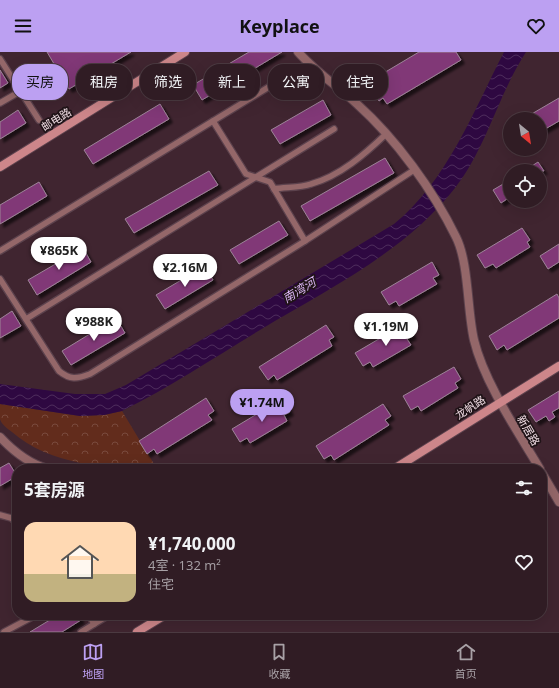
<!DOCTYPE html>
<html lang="zh">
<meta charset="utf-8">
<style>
:root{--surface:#301c24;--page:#38252c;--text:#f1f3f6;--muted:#a8a1a6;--line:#4b3a41;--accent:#bca0f2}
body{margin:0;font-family:"Open Sans","Noto Sans SC",sans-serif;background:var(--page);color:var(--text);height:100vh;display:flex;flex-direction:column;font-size:15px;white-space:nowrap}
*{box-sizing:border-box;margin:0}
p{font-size:13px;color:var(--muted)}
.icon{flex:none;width:22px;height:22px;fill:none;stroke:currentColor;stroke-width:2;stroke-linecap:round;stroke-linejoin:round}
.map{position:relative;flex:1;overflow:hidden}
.details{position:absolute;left:12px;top:412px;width:535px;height:156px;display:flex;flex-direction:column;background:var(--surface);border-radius:16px;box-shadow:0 4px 16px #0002,0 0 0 1px var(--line)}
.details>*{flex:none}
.hud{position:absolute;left:12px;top:12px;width:535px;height:36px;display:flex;gap:8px}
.needle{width:26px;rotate:150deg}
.controls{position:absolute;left:503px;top:60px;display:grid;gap:8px}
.controls a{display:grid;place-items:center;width:44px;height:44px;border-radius:50%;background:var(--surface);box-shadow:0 4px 16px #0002,0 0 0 1px var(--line);font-size:20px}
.price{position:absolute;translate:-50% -34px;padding:0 9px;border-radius:14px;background:#fff;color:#222;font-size:13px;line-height:26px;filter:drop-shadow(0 1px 2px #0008)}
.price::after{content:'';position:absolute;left:50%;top:24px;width:12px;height:9px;margin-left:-6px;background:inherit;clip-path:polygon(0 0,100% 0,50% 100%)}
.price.on{background:var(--accent);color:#111}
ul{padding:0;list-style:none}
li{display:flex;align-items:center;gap:12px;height:100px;padding:0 12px}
li span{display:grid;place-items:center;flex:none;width:112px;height:80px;border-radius:12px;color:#555}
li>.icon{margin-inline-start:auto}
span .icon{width:48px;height:48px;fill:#fffc;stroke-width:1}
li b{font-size:17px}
h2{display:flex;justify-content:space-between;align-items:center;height:48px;padding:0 12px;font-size:17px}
.pill{padding:0 14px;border-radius:16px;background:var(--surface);box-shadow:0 4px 16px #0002,0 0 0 1px var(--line);font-size:14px;line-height:36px}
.pill.on{background:var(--accent);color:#111}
header{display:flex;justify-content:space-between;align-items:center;height:52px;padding:0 12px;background:var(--accent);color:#111;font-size:18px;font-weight:700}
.menu{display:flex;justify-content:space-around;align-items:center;height:56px;border-top:1px solid var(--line);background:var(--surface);font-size:11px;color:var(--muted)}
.menu a{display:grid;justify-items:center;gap:2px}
.menu .on{color:var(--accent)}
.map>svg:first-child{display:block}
.park{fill:url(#park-crowns)}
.water{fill:url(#water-waves)}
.building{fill:#813977;stroke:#9d8398;filter:url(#shadow)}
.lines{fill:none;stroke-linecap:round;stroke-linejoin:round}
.lane-casing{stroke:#5c424d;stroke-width:8}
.street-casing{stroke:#5c424d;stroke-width:10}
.secondary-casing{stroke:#5c424d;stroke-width:10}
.lane{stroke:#946769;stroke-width:5.5}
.street{stroke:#946769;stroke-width:8}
.secondary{stroke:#cd868a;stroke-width:8}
.labels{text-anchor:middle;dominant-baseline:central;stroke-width:3.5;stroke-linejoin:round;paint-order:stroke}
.street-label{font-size:11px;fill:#f0dde4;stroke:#1f1317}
.water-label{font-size:12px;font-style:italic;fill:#dcb7f6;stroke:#1f1317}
</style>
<header><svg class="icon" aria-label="menu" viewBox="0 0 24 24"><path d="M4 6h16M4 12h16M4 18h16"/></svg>Keyplace<svg class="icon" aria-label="heart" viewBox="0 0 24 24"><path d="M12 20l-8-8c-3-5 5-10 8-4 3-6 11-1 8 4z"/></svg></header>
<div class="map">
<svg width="559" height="580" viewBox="0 0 559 580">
<defs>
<pattern id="park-crowns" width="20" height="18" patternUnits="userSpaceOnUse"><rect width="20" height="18" fill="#622c1c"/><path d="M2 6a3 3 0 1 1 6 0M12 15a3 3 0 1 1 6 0" fill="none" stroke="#794a3d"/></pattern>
<pattern id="water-waves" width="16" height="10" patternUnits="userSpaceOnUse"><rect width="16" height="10" fill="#2e0841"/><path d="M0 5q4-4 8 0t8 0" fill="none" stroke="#4d2c5c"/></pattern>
<filter id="shadow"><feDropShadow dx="3.5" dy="3.5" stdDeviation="1" flood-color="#0009"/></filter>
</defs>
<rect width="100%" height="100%" fill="#402530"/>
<path class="park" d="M0,352L80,364L104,363L122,359L157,417C110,417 49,413 12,380C8,377 1,372 0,367C0,363 0,356 0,352Z"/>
<path class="water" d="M504,0H526C498,43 486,97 455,136C405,200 328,237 260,278C215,305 170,335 122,359L104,363L80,364L0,352V332L75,342H105L126,333L394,172C447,129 473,60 504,0Z"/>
<g class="building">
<path d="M47,0H131L69,37Z"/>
<path d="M249,0H282L202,48L193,33Z"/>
<path d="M419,0H456L461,8L387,52L383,46L379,49L371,35L375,34L372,28Z"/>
<path d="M0,18L8,31L0,36Z"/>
<path d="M559,46V69L540,80V67H523Z"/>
<path d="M323,48L331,63L280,92L271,78Z"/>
<path d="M160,52L169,67L93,112L84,98Z"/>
<path d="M18,58L26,71L0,87V70Z"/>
<path d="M385,106L394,121L310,169L301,154Z"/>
<path d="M538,110L544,119H524Z"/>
<path d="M209,119L218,133L134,181L125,167Z"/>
<path d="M510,128V145L501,151L493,138Z"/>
<path d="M39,130L47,144L0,172V153Z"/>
<path d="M279,169L288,183L239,212L230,198Z"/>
<path d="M522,176L530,188L527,190L530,195L496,216L493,212L485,216L477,203Z"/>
<path d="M559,192V210L548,217L540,204Z"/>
<path d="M83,196L91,210L37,243L28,228Z"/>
<path d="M432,210L439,223L433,226L437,232L399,254L396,249L389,253L381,240Z"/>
<path d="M205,214L213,228L165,257L156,243Z"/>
<path d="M557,242L559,246V266L507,298L504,293L497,298L489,284Z"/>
<path d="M12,259L21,274L0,286V267Z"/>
<path d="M116,266L125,281L71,313L62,299Z"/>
<path d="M406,271L413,284L407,287L411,293L373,315L370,310L363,314L355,301Z"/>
<path d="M326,273L334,285L329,288L332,294L277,328L274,323L268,328L259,315Z"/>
<path d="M454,315L461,327L455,331L458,336L421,359L418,354L411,358L403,344Z"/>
<path d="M559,339V356L552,360L555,365L549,369L546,364L536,370L528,358Z"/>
<path d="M206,346L214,359L208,363L212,368L157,402L154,397L147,402L139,389Z"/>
<path d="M282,347L290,360L284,363L287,369L250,391L247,386L240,390L232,377Z"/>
<path d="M383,352L391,364L385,368L389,373L334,408L331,403L324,407L316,394Z"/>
<path d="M9,411L17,424L0,434V416Z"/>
<path d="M58,563H78L81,568L62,580H30Z"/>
</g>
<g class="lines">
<defs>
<g id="lane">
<path d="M0,7L39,68"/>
<path d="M0,51L19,40"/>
<path d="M213,69L246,122L270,130L305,189"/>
<path d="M274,137C286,135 300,136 311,132C340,124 365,102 386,82"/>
<path d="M0,199L308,11"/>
<path d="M0,227L59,319C70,328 77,327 90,322L305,189L414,118"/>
<path d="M26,267L334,77"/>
<path d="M0,463L11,466L17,471"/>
<path d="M89,563L94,572"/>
<path d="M4,580L36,563"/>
<path d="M81,580L109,563"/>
</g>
<g id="street">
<path d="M298,0C316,20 337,34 357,52C396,87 433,138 456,185C469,211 467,258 474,288C484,330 518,380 540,417"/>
<path d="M0,385C13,399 30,412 48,417"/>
<path d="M542,421L559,450"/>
</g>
<g id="secondary">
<path d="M0,115L185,0"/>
<path d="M394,417L559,314"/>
<path d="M137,580L165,563"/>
</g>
</defs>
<use href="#lane" class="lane-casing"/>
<use href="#street" class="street-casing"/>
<use href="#secondary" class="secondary-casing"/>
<use href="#lane" class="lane"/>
<use href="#street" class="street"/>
<use href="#secondary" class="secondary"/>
</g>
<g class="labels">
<g class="street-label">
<text transform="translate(56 67) rotate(-32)">邮电路</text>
<text transform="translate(470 355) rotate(-33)">龙帆路</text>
<text transform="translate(529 378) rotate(60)">新居路</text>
</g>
<g class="water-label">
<text transform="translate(299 238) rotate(-31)">南湾河</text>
</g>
</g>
</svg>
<div class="controls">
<a><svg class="needle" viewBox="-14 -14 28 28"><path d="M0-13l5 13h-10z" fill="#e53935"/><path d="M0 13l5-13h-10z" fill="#a8a1a6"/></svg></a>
<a><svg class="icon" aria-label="locate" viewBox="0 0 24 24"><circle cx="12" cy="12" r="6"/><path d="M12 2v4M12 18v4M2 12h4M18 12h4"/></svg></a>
</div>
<b class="price" style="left:59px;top:219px">¥865K</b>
<b class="price" style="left:185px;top:236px">¥2.16M</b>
<b class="price" style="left:94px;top:290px">¥988K</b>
<b class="price" style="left:386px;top:295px">¥1.19M</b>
<b class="price on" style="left:262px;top:371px">¥1.74M</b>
<div class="hud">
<a class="pill on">买房</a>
<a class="pill">租房</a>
<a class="pill">筛选</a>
<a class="pill">新上</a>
<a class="pill">公寓</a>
<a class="pill">住宅</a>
</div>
<section class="details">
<h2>5套房源<svg class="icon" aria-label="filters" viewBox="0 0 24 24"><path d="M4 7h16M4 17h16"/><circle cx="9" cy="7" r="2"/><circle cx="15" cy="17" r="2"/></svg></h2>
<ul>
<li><span style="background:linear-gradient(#ffd9b3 65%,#c2b280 0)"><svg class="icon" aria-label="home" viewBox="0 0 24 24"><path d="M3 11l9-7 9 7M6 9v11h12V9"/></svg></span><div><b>¥1,740,000</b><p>4室 · 132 m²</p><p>住宅</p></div><svg class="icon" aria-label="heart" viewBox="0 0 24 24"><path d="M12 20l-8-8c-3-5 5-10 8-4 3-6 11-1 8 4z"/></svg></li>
</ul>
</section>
</div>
<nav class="menu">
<a class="on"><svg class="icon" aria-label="map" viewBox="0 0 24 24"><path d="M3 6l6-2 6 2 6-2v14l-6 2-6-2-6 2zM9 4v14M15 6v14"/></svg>地图</a>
<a><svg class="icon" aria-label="saved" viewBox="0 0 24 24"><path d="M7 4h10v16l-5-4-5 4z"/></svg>收藏</a>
<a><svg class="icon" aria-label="home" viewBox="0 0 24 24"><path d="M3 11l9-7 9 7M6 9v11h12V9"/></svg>首页</a>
</nav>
